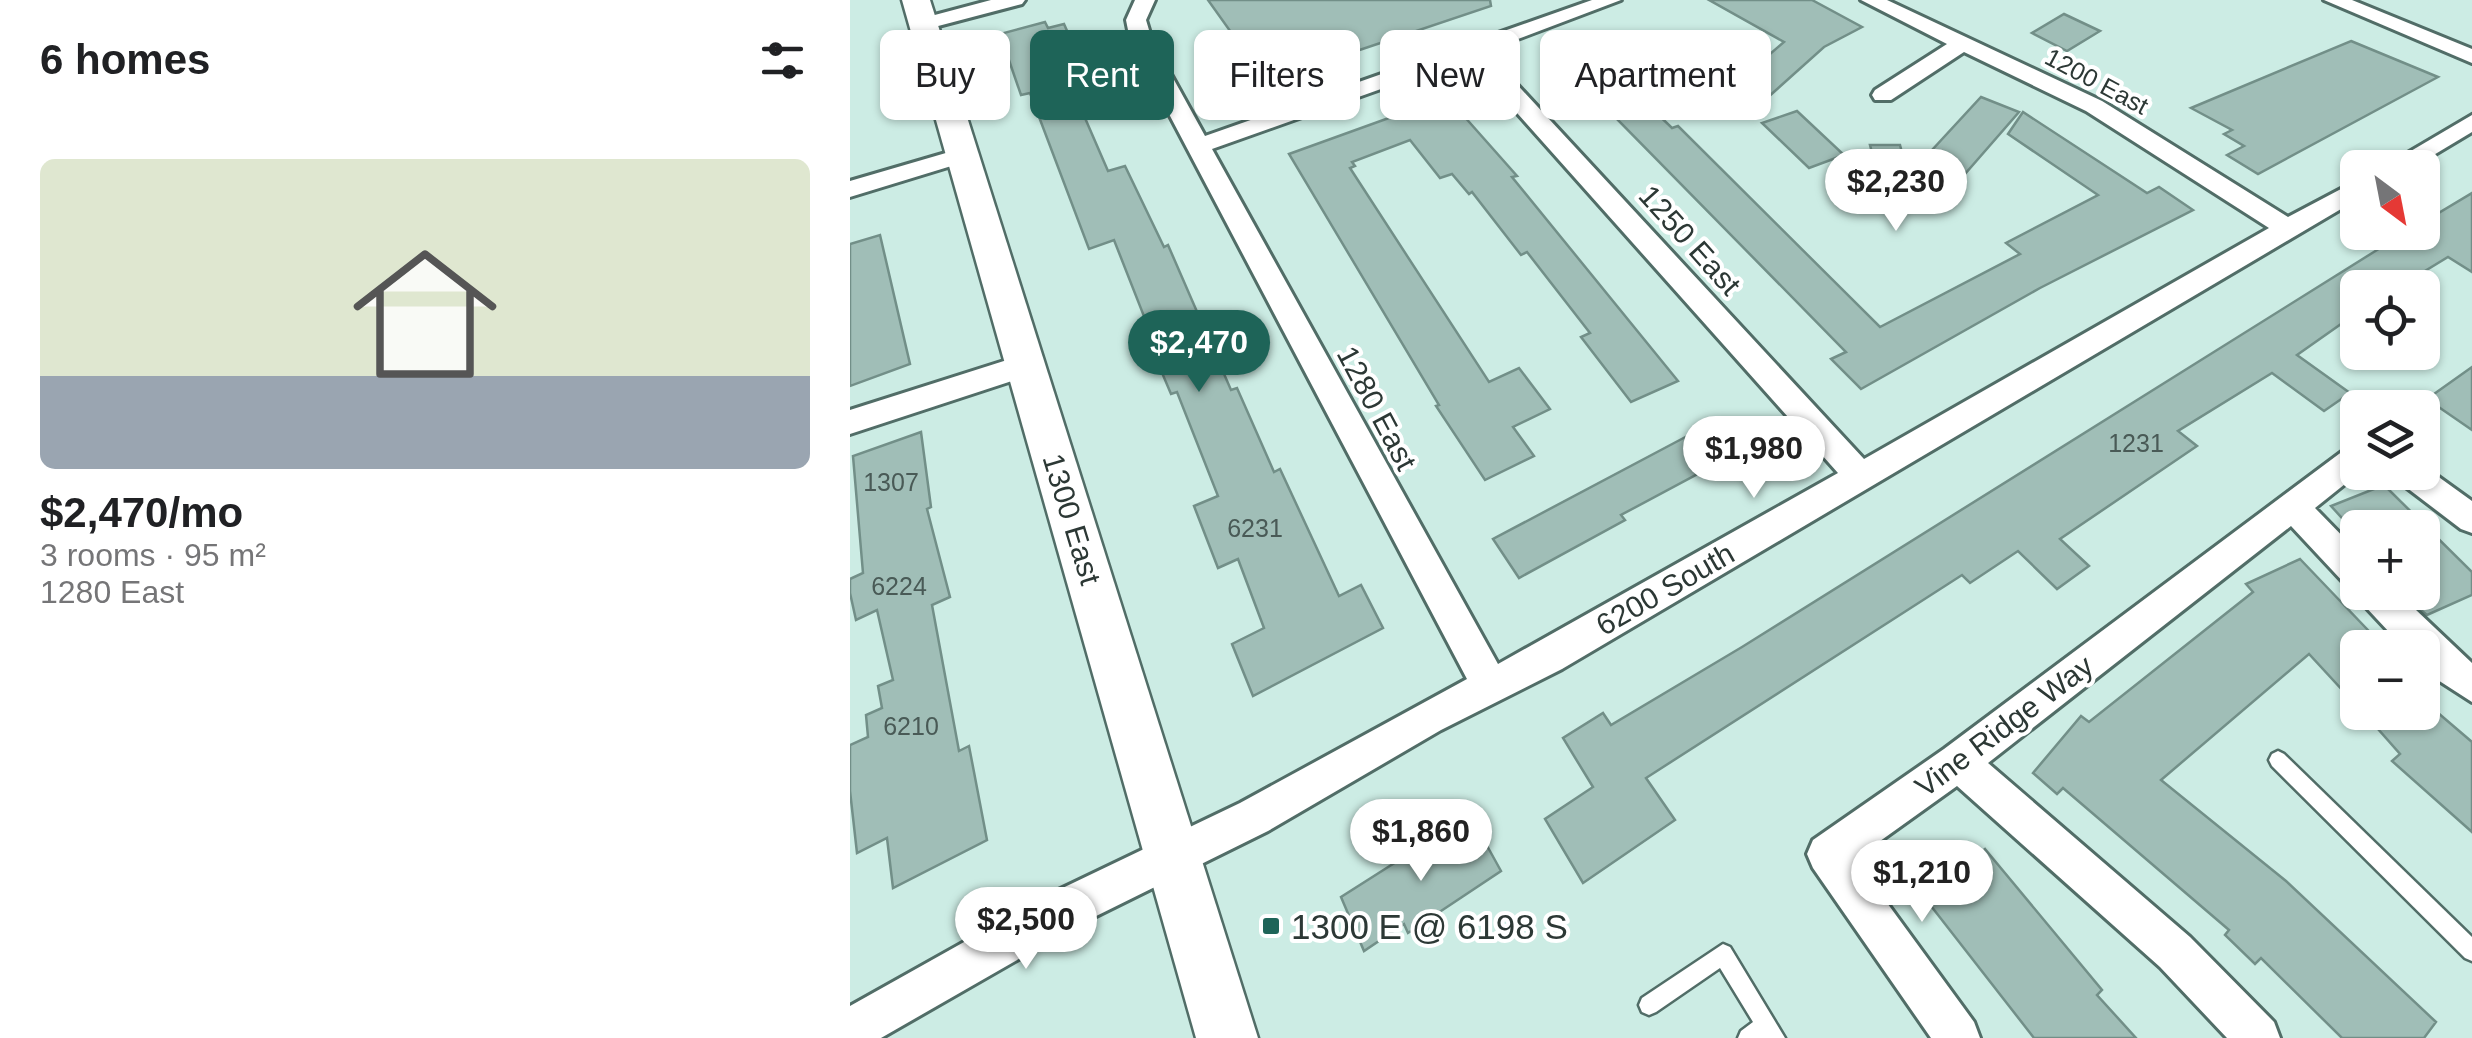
<!DOCTYPE html>
<meta charset="utf-8">
<style>
:root{--surface:#fff;--page:#f2f2f2;--text:#202124;--muted:#757577;--accent:#1e6458}
body{margin:0;font-family:Helvetica,sans-serif;background:var(--page);color:var(--text);height:100vh;display:flex;flex-direction:column;font-size:38px;white-space:nowrap}
*{box-sizing:border-box;margin:0}
p{font-size:32px;color:var(--muted)}
.icon{flex:none;width:55px;height:55px;fill:none;stroke:currentColor;stroke-width:2;stroke-linecap:round;stroke-linejoin:round}
.map{position:relative;flex:1;overflow:hidden}
.sheet{display:flex;flex-direction:column;background:var(--surface);width:850px}
.sheet>*{flex:none}
.guide{position:absolute;left:30px;top:30px;width:950px;height:90px;display:flex;gap:20px}
.needle{width:65px;rotate:148deg}
.buttons{position:absolute;left:1490px;top:150px;display:grid;gap:20px}
.buttons a{display:grid;place-items:center;width:100px;height:100px;border-radius:15px;background:var(--surface);box-shadow:0 2px 8px #0004;font-size:50px}
.price{position:absolute;translate:-50% -85px;padding:0 22px;border-radius:35px;background:#fff;color:#222;font-size:32px;line-height:65px;filter:drop-shadow(0 2px 5px #0008)}
.price::after{content:'';position:absolute;left:50%;top:60px;width:30px;height:22px;margin-left:-15px;background:inherit;clip-path:polygon(0 0,100% 0,50% 100%)}
.price.current{background:var(--accent);color:#fff}
ul{padding:0;list-style:none}
li{display:grid;align-content:center;gap:20px;height:530px;padding:0 40px}
li span{display:grid;place-items:center;height:310px;border-radius:15px;color:#555}
li>.icon{margin-inline-start:auto}
span .icon{width:180px;height:180px;fill:#fffc;stroke-width:1}
li b{font-size:42px}
h2{display:flex;justify-content:space-between;align-items:center;height:120px;padding:0 40px;font-size:42px}
.chip{padding:0 35px;border-radius:15px;background:var(--surface);box-shadow:0 2px 8px #0004;font-size:35px;line-height:90px}
.chip.current{background:var(--accent);color:#fff}
main{display:flex;flex:1;min-height:0}
.map>svg:first-child{display:block}
.building{fill:#a0beb7;stroke:#728f88;stroke-width:2.5}
.lines{fill:none;stroke-linecap:round;stroke-linejoin:round}
.lane-casing{stroke:#516d67;stroke-width:5}
.street-casing{stroke:#516d67;stroke-width:6}
.secondary-casing{stroke:#516d67;stroke-width:5}
.lane{fill:#fff;fill-rule:evenodd}
.street{fill:#fff;fill-rule:evenodd}
.secondary{fill:#fff;fill-rule:evenodd}
.poi-dot{fill:#1e6458;stroke:#fff;stroke-width:4}
.labels{text-anchor:middle;dominant-baseline:central;stroke-width:8;stroke-linejoin:round;paint-order:stroke}
.far-street-label{font-size:25px;fill:#2c3835;stroke:#fff}
.number-label{font-size:25px;fill:#495a56}
.street-label{font-size:30px;fill:#2c3835;stroke:#fff}
.near-poi-label{font-size:35px;fill:#2c3835;stroke:#fff;text-anchor:start}
</style>
<main>
<section class="sheet">
<h2>6 homes<svg class="icon" aria-label="filters" viewBox="0 0 24 24"><path d="M4 7h16M4 17h16"/><circle cx="9" cy="7" r="2"/><circle cx="15" cy="17" r="2"/></svg></h2>
<ul>
<li><span style="background:linear-gradient(#dfe7d0 70%,#9aa5b1 0)"><svg class="icon" aria-label="home" viewBox="0 0 24 24"><path d="M3 11l9-7 9 7M6 9v11h12V9"/></svg></span><div><b>$2,470/mo</b><p>3 rooms · 95 m²</p><p>1280 East</p></div></li>
</ul>
</section>
<div class="map">
<svg width="1622" height="1038" viewBox="0 0 1622 1038">
<rect width="100%" height="100%" fill="#ccece4"/>
<g class="building">
<path d="M358,0H640L641,6L432,76L435,80L395,93L371,56L393,49Z"/>
<path d="M859,0H962L1012,27L974,47L916,99L883,86L934,42Z"/>
<path d="M1214,14L1250,31L1217,51L1182,33Z"/>
<path d="M195,22L198,28L214,24L230,60L212,65L258,171L275,166L314,247L318,245L381,390L387,388L424,472L430,469L489,596L511,585L533,628L403,696L382,644L414,628L388,559L368,568L344,506L368,496L327,392L321,394L296,335L301,334L264,240L239,249L180,93L171,95L150,34Z"/>
<path d="M1501,41L1588,77L1408,174L1377,155L1394,146L1374,134L1382,130L1341,108Z"/>
<path d="M735,44L822,128L828,126L1030,327L1170,254L1156,243L1248,195L1158,134L1173,112L1297,193L1309,187L1343,210L1190,288L1011,389L981,359L996,352L704,55Z"/>
<path d="M597,97L667,176L662,177L828,381L781,402L731,337L740,333L677,252L671,255L622,192L619,194L602,174L590,178L560,140L502,162L505,166L500,168L639,382L669,368L700,409L663,427L684,456L635,480L586,406L589,405L439,154Z"/>
<path d="M1131,97L1169,112L1101,190L1032,191L1020,145H1050L1058,176Z"/>
<path d="M947,111L994,155L959,168L912,123Z"/>
<path d="M1622,193V272L1598,257L1547,288H1508V312L1447,355L1500,393L1474,411L1422,373L1328,431L1347,446L1210,539L1239,566L1207,589L1168,551L1120,583L1112,575L796,778L825,820L733,883L695,819L743,787L713,738L753,713L761,725L892,647L1527,250L1556,232H1572V223Z"/>
<path d="M30,235L60,364L0,386V244Z"/>
<path d="M1622,367V430L1577,399Z"/>
<path d="M71,432L81,507L77,509L100,597L82,605L109,751L119,746L137,840L43,888L37,838L7,853L0,791V745L18,737L16,715L32,708L28,686L43,680L27,610L6,620L0,593V579L13,573L3,456Z"/>
<path d="M843,433L868,463L771,515L775,520L669,578L643,539Z"/>
<path d="M1534,485L1622,572V595L1577,615L1572,611V528H1501L1481,506Z"/>
<path d="M1450,559L1535,648H1508V707L1459,654L1311,780L1436,881L1586,1022L1574,1038H1492L1411,958L1405,964L1375,935L1379,930L1213,788L1207,794L1183,773L1231,716L1239,722L1403,592L1396,584Z"/>
<path d="M1513,712H1587L1622,742V832L1542,761L1550,754Z"/>
<path d="M620,815L651,871L558,933L554,924L514,951L491,897Z"/>
<path d="M1135,849L1252,990L1247,995L1286,1038H1184L1074,897Z"/>
</g>
<g class="lines">
<defs>
<g id="lane">
<path d="M1428,751L1434,754L1622,937V961L1615,958L1422,766L1419,760L1422,754Z"/>
<path d="M873,944L880,947L935,1038H888L891,1031L903,1022L870,968L806,1012L799,1015L792,1012L789,1005L792,998Z"/>
</g>
<g id="street">
<path d="M141,0H175L172,4L73,30L63,24L66,20Z"/>
<path d="M285,0H305L296,20L302,40L355,136L742,0H771L636,51L1014,459L1419,228L1236,111L1114,52L1041,100H1025L1022,95L1025,90L1097,44L1011,0H1037L1252,101L1438,217L1508,180V199L712,669L591,730L418,831L228,925L31,1038H0V1006L198,895L390,803L617,679L280,40L276,20ZM618,58L988,473L648,664L362,149Z"/>
<path d="M1474,0H1502L1622,49V63Z"/>
<path d="M1622,115V132L1562,168H1532Z"/>
<path d="M113,148L121,150L125,155L121,160L0,197V181Z"/>
<path d="M176,354L186,357L190,365L186,373L0,434V410Z"/>
<path d="M1508,445L1510,472L1465,508L1508,552V590L1496,585L1441,526L1138,763L1340,937L1424,1022L1430,1038H1377L1310,967L1107,786L1005,859L1124,1022L1130,1038H1081L963,868L957,854L963,840L1094,749L1497,448Z"/>
<path d="M1572,465L1622,501V533L1611,529L1548,481L1544,472H1572Z"/>
<path d="M1508,591L1547,592L1622,663V702L1577,673L1572,668V648H1554L1512,603Z"/>
</g>
<path id="secondary" d="M52,0H80L408,1038H346Z"/>
</defs>
<use href="#lane" class="lane-casing"/>
<use href="#street" class="street-casing"/>
<use href="#secondary" class="secondary-casing"/>
<use href="#lane" class="lane"/>
<use href="#street" class="street"/>
<use href="#secondary" class="secondary"/>
</g>
<rect class="poi-dot" x="411" y="916" width="20" height="20" rx="5"/>
<g class="labels">
<g class="far-street-label">
<text transform="translate(1247 81) rotate(28)">1200 East</text>
</g>
<g class="number-label">
<text x="1286" y="443">1231</text>
<text x="41" y="482">1307</text>
<text x="405" y="528">6231</text>
<text x="49" y="586">6224</text>
<text x="61" y="726">6210</text>
</g>
<g class="street-label">
<text transform="translate(840 240) rotate(48)">1250 East</text>
<text transform="translate(527 408) rotate(62)">1280 East</text>
<text transform="translate(222 519) rotate(73)">1300 East</text>
<text transform="translate(815 589) rotate(-30)">6200 South</text>
<text transform="translate(1154 726) rotate(-37)">Vine Ridge Way</text>
</g>
<g class="near-poi-label">
<text x="441" y="926">1300 E @ 6198 S</text>
</g>
</g>
</svg>
<div class="buttons">
<a><svg class="needle" viewBox="-14 -14 28 28"><path d="M0-13l5 13h-10z" fill="#e53935"/><path d="M0 13l5-13h-10z" fill="#757577"/></svg></a>
<a><svg class="icon" aria-label="locate" viewBox="0 0 24 24"><circle cx="12" cy="12" r="6"/><path d="M12 2v4M12 18v4M2 12h4M18 12h4"/></svg></a>
<a><svg class="icon" aria-label="layers" viewBox="0 0 24 24"><path d="M12 4l9 5-9 5-9-5zM3 14l9 5 9-5"/></svg></a>
<a>+</a>
<a>−</a>
</div>
<b class="price" style="left:1046px;top:234px">$2,230</b>
<b class="price current" style="left:349px;top:395px">$2,470</b>
<b class="price" style="left:904px;top:501px">$1,980</b>
<b class="price" style="left:571px;top:884px">$1,860</b>
<b class="price" style="left:1072px;top:925px">$1,210</b>
<b class="price" style="left:176px;top:972px">$2,500</b>
<div class="guide">
<a class="chip">Buy</a>
<a class="chip current">Rent</a>
<a class="chip">Filters</a>
<a class="chip">New</a>
<a class="chip">Apartment</a>
</div>
</div>
</main>
